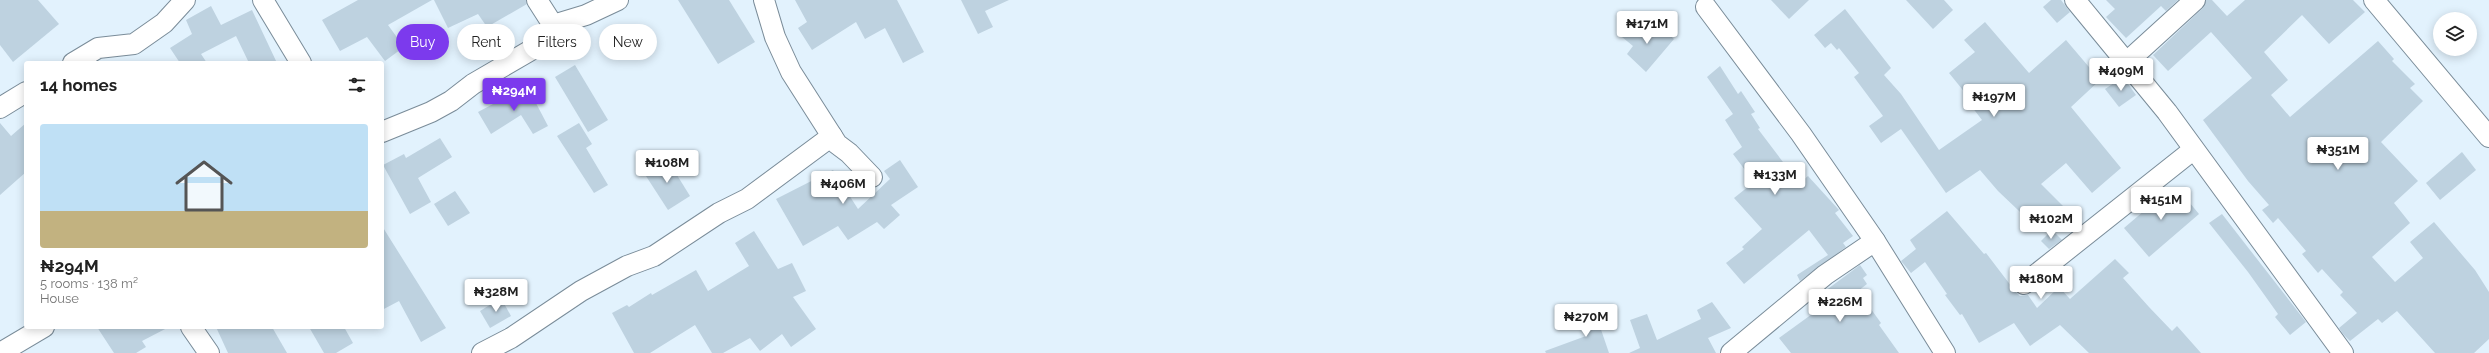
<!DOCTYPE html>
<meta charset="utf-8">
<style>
:root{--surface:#fff;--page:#f2f2f2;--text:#222;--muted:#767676;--line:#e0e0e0;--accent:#7c3aed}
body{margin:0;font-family:Raleway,sans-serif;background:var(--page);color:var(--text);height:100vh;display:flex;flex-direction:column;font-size:15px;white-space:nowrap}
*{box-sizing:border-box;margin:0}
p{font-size:13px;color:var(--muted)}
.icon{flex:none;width:22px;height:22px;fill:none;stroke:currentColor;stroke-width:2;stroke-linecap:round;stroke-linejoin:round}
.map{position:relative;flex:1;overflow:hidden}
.sheet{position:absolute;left:24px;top:61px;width:360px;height:268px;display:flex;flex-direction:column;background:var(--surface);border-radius:4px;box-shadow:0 2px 10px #0003}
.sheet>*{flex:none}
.banner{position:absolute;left:396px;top:24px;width:380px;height:36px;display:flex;gap:8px}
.fabs{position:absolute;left:2433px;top:12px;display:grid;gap:8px}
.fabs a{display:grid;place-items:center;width:44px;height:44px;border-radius:50%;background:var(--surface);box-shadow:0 2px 10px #0003;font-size:20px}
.price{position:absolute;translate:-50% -34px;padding:0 9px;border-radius:4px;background:#fff;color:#222;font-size:13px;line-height:26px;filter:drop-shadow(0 1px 2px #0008)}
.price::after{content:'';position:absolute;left:50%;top:24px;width:12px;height:9px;margin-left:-6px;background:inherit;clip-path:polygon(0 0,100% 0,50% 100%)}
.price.current{background:var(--accent);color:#fff}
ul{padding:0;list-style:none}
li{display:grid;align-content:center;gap:8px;height:212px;padding:0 16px}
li+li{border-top:1px solid var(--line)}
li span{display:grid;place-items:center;height:124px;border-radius:4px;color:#555}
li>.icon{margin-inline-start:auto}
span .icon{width:72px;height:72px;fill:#fffc;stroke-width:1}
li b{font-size:17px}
h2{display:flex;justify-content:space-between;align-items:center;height:48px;padding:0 16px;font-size:17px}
.pill{padding:0 14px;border-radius:18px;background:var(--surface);box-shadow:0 2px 10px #0003;font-size:14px;line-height:36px}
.pill.current{background:var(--accent);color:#fff}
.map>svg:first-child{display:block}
.building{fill:#bed2e0}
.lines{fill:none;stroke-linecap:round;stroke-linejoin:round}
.street-casing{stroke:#7a8c99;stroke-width:22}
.street{stroke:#fff;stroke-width:20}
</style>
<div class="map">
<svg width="2489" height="353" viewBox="0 0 2489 353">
<rect width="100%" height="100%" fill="#e2f2fd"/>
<g class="building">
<path d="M0,0H38L59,24L13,62L0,45Z"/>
<path d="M358,0H432L388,25L404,47L385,61L367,37L340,51L322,20Z"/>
<path d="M434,0H526L527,4L487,27L478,14L448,28Z"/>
<path d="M678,0H729L755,42L718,64Z"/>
<path d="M795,0H897L924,52L903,63L885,28L865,39L856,22L812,50L798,28L807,22Z"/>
<path d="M961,0H1009L985,11L993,27L978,34Z"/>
<path d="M1771,0H1809L1789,19Z"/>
<path d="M1906,0H1944L1953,10L1933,29Z"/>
<path d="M2051,0H2061L2070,12L2057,23L2043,7Z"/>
<path d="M2106,0H2178L2166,11L2161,6L2126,38L2106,17L2115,9Z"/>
<path d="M2206,0H2212L2227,16L2245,0H2353L2365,12L2329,44L2302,15L2264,52L2288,80L2271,95L2290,117L2378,41L2394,59L2392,61L2415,84L2410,88L2423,101L2381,142L2418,181L2394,203L2410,223L2372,257L2395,282L2423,258L2410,242L2434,222L2475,270L2489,292V339L2474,353H2435L2397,311L2382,323L2378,319L2350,341L2343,334L2339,328L2357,313L2340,295L2343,292L2322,269L2318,273L2302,254L2306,251L2278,218L2273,223L2262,210L2269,205L2248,181L2203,120L2252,78L2211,32L2168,71L2153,55L2203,8Z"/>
<path d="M211,6L221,25L252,10L277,63H249L236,36L201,54L207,63H180L170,48L192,34L186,20Z"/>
<path d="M1845,9L1891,68L1884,75L1901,94L1939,150L1982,120L1972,107L1975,105L1949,73L1975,52L1964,40L1985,22L2029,73L2066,40L2100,80L2071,107L2121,168L2092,193L2066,163L2041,184L2063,206L2039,230L1998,191L1980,170L1946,193L1901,129L1881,143L1869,126L1883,116L1854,77L1859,73L1839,48L1837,50L1831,43L1825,48L1814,35Z"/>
<path d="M1654,22L1674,39L1646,72L1627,54L1633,46L1622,37L1634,23L1646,33Z"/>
<path d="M575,65L608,120L588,132L555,77Z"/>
<path d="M1720,66L1738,94L1741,91L1755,112L1751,114L1760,128L1758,129L1786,166L1801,182L1808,176L1839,210L1835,213L1853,236L1843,243L1846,247L1800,281L1797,275L1828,255L1809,230L1744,284L1726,263L1744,249L1742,247L1762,229L1734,198L1754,182L1733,154L1742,147L1725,120L1733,114L1707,77Z"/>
<path d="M2123,77L2136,95L2119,107L2105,89Z"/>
<path d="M527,86L548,126L533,134L521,115L491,134L478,112Z"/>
<path d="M0,123L11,136L26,123V172L0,195Z"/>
<path d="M579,123L592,144L586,148L608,185L594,193L557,136Z"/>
<path d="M440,138L452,157L418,178L431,202L410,214L383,165L404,154L406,158Z"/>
<path d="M2462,152L2476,170L2440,200L2426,183Z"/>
<path d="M667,159L690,196L668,210L644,173Z"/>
<path d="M900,160L918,187L891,205L900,215L884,229L877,222L848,240L838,226L803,246L776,199L833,170L858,209L890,179L884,171Z"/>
<path d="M2172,187L2176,192L2179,190L2199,214L2149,257L2124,228Z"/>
<path d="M455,191L470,213L448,226L434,204Z"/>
<path d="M1947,211L1984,254L1986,253L2015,291L2020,296L2028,295L2037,308L2059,287L2070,299L2115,259L2129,273L2123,278L2149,307L2172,331L2177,326L2201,353H2089L2060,325L2030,346L2014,323L1979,343L1962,314L1960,315L1945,295L1947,294L1925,262L1911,273L1901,261L1916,249L1910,240Z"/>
<path d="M2222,214L2306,322L2290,335L2275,317L2278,314L2248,272L2209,223Z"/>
<path d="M382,226L446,328L421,342L399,301L382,310Z"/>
<path d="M2052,230L2062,240L2049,249L2041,241Z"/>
<path d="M754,231L778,269L792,263L806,291L793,297L816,329L791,347L782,334L760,351L750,338L723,353H712L695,325L650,353H634L612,313L627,305L629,307L651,293L652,295L696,270L708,291L749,266L735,243Z"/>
<path d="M1860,265L1867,275L1863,278L1867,284L1858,291L1881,323L1879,325L1899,353H1791L1779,338L1819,309L1813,300Z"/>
<path d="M501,298L511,316L490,328L480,311Z"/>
<path d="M1712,302L1731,328L1708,338L1716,353H1629L1640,348L1630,320L1647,314L1657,340L1701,319L1697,310Z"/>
<path d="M1594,309L1609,353H1546L1545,351L1586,336L1578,316Z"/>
<path d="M97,327H169L142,341L146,347L136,353H114Z"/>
<path d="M216,327H272L287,353H228Z"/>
<path d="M309,327H344L353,343L336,353H324Z"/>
</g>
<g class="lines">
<defs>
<g id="street">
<path d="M263,0L301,63"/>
<path d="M537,0L553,25"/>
<path d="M764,0L775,37L791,72L837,144L849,153L872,177"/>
<path d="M2075,0L2167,112L2343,353"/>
<path d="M2374,0L2489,137"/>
<path d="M1706,7L1801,134L1875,241L1945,353"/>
<path d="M2127,62L2195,0"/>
<path d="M73,63L98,48L134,44L164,23L185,0"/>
<path d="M0,108L26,92"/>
<path d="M382,132L431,112L451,101L473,84L538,46L553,25L586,15L618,0"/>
<path d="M2024,284L2193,150"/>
<path d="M191,327L209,353"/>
<path d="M0,353L44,327"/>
<path d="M482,353L511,338L581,291L627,266L654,256L719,213L747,199L832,136"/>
<path d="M1731,353L1825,275L1875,241"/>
</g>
</defs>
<use href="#street" class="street-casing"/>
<use href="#street" class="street"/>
</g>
</svg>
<div class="fabs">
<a><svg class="icon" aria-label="layers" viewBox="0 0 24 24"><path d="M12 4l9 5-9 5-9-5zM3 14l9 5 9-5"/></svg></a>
</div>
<b class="price" style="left:1647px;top:45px">₦171M</b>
<b class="price" style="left:2121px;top:92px">₦409M</b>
<b class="price current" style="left:514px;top:112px">₦294M</b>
<b class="price" style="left:1994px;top:118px">₦197M</b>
<b class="price" style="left:2338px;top:171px">₦351M</b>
<b class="price" style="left:667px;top:184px">₦108M</b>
<b class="price" style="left:1775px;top:196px">₦133M</b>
<b class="price" style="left:843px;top:205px">₦406M</b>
<b class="price" style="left:2161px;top:221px">₦151M</b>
<b class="price" style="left:2051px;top:240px">₦102M</b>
<b class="price" style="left:2041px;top:300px">₦180M</b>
<b class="price" style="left:496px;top:313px">₦328M</b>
<b class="price" style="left:1840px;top:323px">₦226M</b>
<b class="price" style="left:1586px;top:338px">₦270M</b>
<div class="banner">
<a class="pill current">Buy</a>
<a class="pill">Rent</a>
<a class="pill">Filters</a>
<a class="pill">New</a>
</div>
<section class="sheet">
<h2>14 homes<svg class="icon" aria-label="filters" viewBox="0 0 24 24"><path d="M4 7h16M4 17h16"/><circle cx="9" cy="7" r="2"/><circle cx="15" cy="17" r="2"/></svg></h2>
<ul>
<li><span style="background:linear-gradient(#bfe0f5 70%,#c2b280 0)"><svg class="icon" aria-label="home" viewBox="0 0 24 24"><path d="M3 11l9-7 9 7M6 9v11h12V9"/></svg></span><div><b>₦294M</b><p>5 rooms · 138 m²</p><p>House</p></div></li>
</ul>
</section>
</div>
